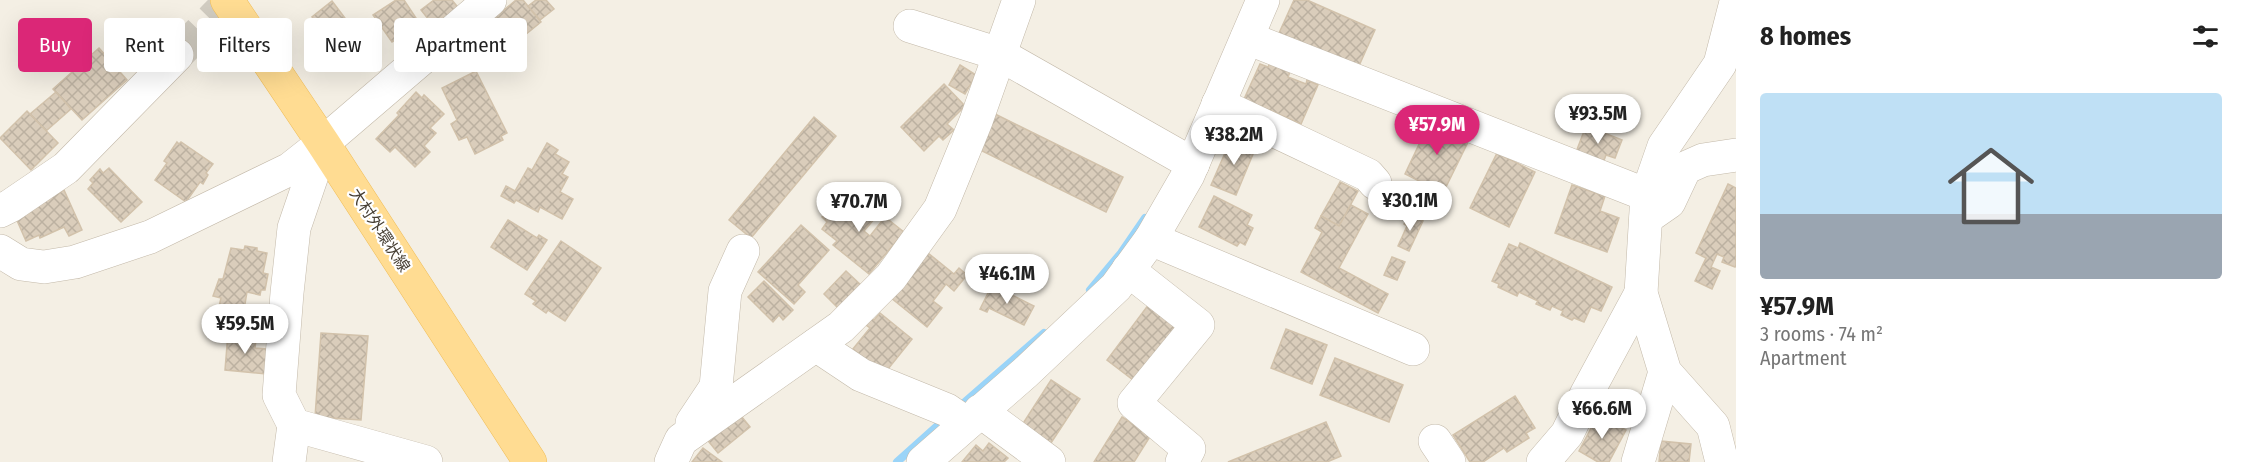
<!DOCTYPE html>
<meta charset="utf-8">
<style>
:root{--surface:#fff;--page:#f2f2f2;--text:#222;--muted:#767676;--line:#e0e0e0;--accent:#db2777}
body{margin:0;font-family:"Fira Sans Condensed","Noto Sans JP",sans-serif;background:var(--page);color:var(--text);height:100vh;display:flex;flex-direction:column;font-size:22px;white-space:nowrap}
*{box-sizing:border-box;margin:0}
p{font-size:20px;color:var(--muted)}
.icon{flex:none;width:33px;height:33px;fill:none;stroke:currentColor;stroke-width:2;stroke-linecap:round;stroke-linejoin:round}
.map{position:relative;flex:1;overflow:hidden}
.panel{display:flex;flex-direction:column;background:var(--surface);width:510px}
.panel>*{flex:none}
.banner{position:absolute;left:18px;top:18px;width:570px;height:54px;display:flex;gap:12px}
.price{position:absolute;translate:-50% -51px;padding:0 14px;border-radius:21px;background:#fff;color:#222;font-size:20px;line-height:39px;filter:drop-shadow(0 2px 3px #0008)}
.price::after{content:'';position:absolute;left:50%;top:36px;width:18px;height:14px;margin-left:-9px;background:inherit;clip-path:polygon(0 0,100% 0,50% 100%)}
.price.current{background:var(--accent);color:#fff}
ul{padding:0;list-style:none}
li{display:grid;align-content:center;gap:12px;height:318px;padding:0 24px}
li+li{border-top:2px solid var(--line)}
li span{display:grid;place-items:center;height:186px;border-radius:6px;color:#555}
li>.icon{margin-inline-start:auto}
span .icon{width:108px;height:108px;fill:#fffc;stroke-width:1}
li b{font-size:26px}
h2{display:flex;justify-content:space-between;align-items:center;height:72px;padding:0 24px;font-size:26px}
.pill{padding:0 21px;border-radius:6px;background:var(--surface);box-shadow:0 6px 24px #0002;font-size:21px;line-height:54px}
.pill.current{background:var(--accent);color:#fff}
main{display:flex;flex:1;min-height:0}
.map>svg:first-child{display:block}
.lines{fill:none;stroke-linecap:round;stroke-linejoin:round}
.stream{stroke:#9ad4f8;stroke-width:8}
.building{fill:url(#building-cross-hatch);stroke:#d2c2ab;stroke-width:1.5}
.minor-tunnel{stroke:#d1ccc1;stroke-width:33;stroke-dasharray:33 16;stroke-linecap:butt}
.minor-casing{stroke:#c3b9a9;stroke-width:34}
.major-casing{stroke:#f0bd57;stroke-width:34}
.minor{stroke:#fff;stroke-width:33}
.major{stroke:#ffdc92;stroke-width:33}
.labels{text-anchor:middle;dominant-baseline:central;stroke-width:4.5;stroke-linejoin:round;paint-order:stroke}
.street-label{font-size:16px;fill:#473f33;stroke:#fff}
</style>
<main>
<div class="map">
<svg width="1736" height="462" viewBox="0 0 1736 462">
<defs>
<pattern id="building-cross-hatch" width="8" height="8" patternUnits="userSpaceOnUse" patternTransform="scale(1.5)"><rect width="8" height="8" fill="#dacdbb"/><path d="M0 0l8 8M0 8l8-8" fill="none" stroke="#bcb1a1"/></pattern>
</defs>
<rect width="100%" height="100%" fill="#f4efe4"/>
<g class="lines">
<g class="stream">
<path d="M1090,290L1121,253L1145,218"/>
<path d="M958,408L1044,333"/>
<path d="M897,462L945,419"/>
</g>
</g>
<g class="building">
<path d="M396,0H404L420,24L411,30L413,33L406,38L404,34L392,42L373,15Z"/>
<path d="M434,0H452L460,10L436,29L421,10Z"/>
<path d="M516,0H523L541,22L514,44L493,19Z"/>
<path d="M536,0H546L554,9L540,20L528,6Z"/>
<path d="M1294,0H1307L1375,30L1358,68L1279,33Z"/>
<path d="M332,1L345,18L325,34L312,17Z"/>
<path d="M354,26L373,58L365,63L346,31Z"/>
<path d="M99,48L127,80L82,120L53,89Z"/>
<path d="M1270,63L1290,72L1288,77L1306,84L1307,80L1318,85L1301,124L1244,99L1260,64L1268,67Z"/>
<path d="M960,65L976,75L965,94L949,85Z"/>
<path d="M476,71L507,133L501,136L503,140L475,154L467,137L459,140L451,124L457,120L442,88Z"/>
<path d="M944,84L965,106L947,124L954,130L943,140L939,136L924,151L901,127Z"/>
<path d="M56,92L71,109L46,131L30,114Z"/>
<path d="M416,92L422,98L424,95L444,114L430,128L436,133L424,146L430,152L415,167L395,147L390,152L376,139L399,115L397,113Z"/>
<path d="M27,111L58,143L31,170L0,138Z"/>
<path d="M993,113L1123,177L1106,212L976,148Z"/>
<path d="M814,117L836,136L751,238L729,220Z"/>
<path d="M1431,119L1470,138L1443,193L1405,174Z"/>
<path d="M1586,126L1622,140L1615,158L1606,155L1603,163L1576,152Z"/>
<path d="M1232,137L1256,147L1236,195L1211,185Z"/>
<path d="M177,142L179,144L181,142L213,164L206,173L208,175L203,184L200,182L186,202L155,180L167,163L164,161Z"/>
<path d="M547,143L558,150L555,154L569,162L562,174L568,177L560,192L573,199L562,219L540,207L538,212L516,200L514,203L501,196L506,186L515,191L528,168L532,170Z"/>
<path d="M1497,153L1535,172L1509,227L1470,208Z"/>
<path d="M109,168L142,202L121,222L88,189L93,183L90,180L100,169L103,173Z"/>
<path d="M1340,182L1358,191L1339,226L1321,216Z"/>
<path d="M1728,184L1736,188V265L1735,267L1722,262L1724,257L1717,254L1711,267L1720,271L1712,289L1695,281L1706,258L1696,253Z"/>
<path d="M1572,185L1605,196L1600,211L1619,218L1607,252L1555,233Z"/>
<path d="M64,190L82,230L69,236L64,227L40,238L39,235L26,241L15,216L21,210Z"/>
<path d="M842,192L875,218L864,231L870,236L885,217L904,232L869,274L833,245L837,241L822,229L827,222L822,217Z"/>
<path d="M1214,196L1252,215L1247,225L1253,228L1245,245L1240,242L1237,246L1199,227Z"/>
<path d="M1351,205L1368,214L1339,268L1388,294L1378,313L1301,272L1322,232L1315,228L1321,216L1339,226Z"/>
<path d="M1409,215L1423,221L1409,251L1398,246L1407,226L1404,224Z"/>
<path d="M508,220L537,238L539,235L547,240L527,270L491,247Z"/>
<path d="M801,225L829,250L798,285L805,292L794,304L758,272Z"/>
<path d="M561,241L601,268L565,321L548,310L546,313L533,304L536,301L525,294Z"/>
<path d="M1520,243L1612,287L1601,311L1591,307L1584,322L1574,318L1572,320L1561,315L1563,311L1552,306L1550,310L1536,304L1538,301L1519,292L1517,296L1498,287L1499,284L1492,281L1509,244L1518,248Z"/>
<path d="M245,246L257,248V251L267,253L263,273L268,274L265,290H261L260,295L247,292L243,316L218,311L221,298L213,296L219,279H223L231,248L244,250Z"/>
<path d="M928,253L954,274L959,268L967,275L954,291L946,284L933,301L942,308L927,327L891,298Z"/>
<path d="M1392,257L1405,262L1397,280L1384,275Z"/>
<path d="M846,271L862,286L840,310L824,294Z"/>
<path d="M764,281L793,310L783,320L779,315L773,322L748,297Z"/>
<path d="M992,285L1034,306L1024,325L989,308L987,312L980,309Z"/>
<path d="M1152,300L1182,323L1137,383L1107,360Z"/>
<path d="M880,313L912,339L884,374L853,349L870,328L866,325L871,318L874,320Z"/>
<path d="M1286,329L1327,345L1312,384L1271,368Z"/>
<path d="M228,333L246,334V340H256L255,348L267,349L266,374L225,370Z"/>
<path d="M321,333L368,336L361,420L315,417Z"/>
<path d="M1335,358L1403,385L1389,422L1320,395Z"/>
<path d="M1051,380L1080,399L1051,443L1022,425Z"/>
<path d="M1515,396L1535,428L1526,433L1529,438L1507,452L1504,448L1483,462H1470L1453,435Z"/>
<path d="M737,411L750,427L718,453L705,437Z"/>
<path d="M1598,415L1626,430L1609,462H1598L1579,451Z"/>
<path d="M1122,417L1151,435L1134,462H1094Z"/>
<path d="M1326,422L1341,456L1327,462H1228Z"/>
<path d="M1661,441L1691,444L1689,462H1659Z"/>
<path d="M989,443L1008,458L1004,462H962L976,445L983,451Z"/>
<path d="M703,448L722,462H692Z"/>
</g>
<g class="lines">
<path class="minor-tunnel" d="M177,55L231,0"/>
<defs>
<g id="minor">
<path d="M910,26L999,54L1193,164"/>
<path d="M1247,38L1647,195"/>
<path d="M1218,104L1368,175L1375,183"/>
<path d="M323,143L294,228L287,293L279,395L294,425L426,462"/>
<path d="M0,211L10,206L66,168L177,55"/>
<path d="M1646,218L1669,202L1685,168L1703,160L1736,155"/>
<path d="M1151,239L1413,349"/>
<path d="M0,251L21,264L44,267L75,262L150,237L290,169L323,143L490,0"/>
<path d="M1128,270L1198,325L1134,403L1189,449L1182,462"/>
<path d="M816,345L861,375L947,410L966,423"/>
<path d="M980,411L1049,462"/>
<path d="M692,423L716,387L725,291L743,251"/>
<path d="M1435,441L1449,462"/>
<path d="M289,462L294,425"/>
<path d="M671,462L681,440L841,327L891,277L940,209L976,121L1019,0"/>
<path d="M923,462L1026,372L1116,287L1151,239L1188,175L1263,0"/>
<path d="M1543,462L1567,434L1587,393L1641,293"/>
<path d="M1638,462L1665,372"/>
<path d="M1722,462L1713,426L1665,372L1641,293L1647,195L1664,146L1720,64L1736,2"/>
</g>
<path id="major" d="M227,0L323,143L530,462"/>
</defs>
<use href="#minor" class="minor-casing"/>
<use href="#major" class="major-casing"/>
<use href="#minor" class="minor"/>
<use href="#major" class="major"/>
</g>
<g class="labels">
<g class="street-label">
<text transform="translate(380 230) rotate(57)">大村外環状線</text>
</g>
</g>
</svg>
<b class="price" style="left:1598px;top:145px">¥93.5M</b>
<b class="price current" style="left:1437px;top:156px">¥57.9M</b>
<b class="price" style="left:1234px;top:166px">¥38.2M</b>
<b class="price" style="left:1410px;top:232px">¥30.1M</b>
<b class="price" style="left:859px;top:233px">¥70.7M</b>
<b class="price" style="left:1007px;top:305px">¥46.1M</b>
<b class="price" style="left:245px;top:355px">¥59.5M</b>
<b class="price" style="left:1602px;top:440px">¥66.6M</b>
<div class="banner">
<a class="pill current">Buy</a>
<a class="pill">Rent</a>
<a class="pill">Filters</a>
<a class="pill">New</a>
<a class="pill">Apartment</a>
</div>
</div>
<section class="panel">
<h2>8 homes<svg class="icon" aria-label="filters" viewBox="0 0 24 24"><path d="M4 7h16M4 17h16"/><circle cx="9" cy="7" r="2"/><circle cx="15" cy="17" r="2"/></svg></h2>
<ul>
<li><span style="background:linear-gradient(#bfe0f5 65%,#9aa5b1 0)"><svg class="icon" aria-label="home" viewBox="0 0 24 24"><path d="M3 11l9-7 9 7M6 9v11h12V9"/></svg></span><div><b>¥57.9M</b><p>3 rooms · 74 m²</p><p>Apartment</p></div></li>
</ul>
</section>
</main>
